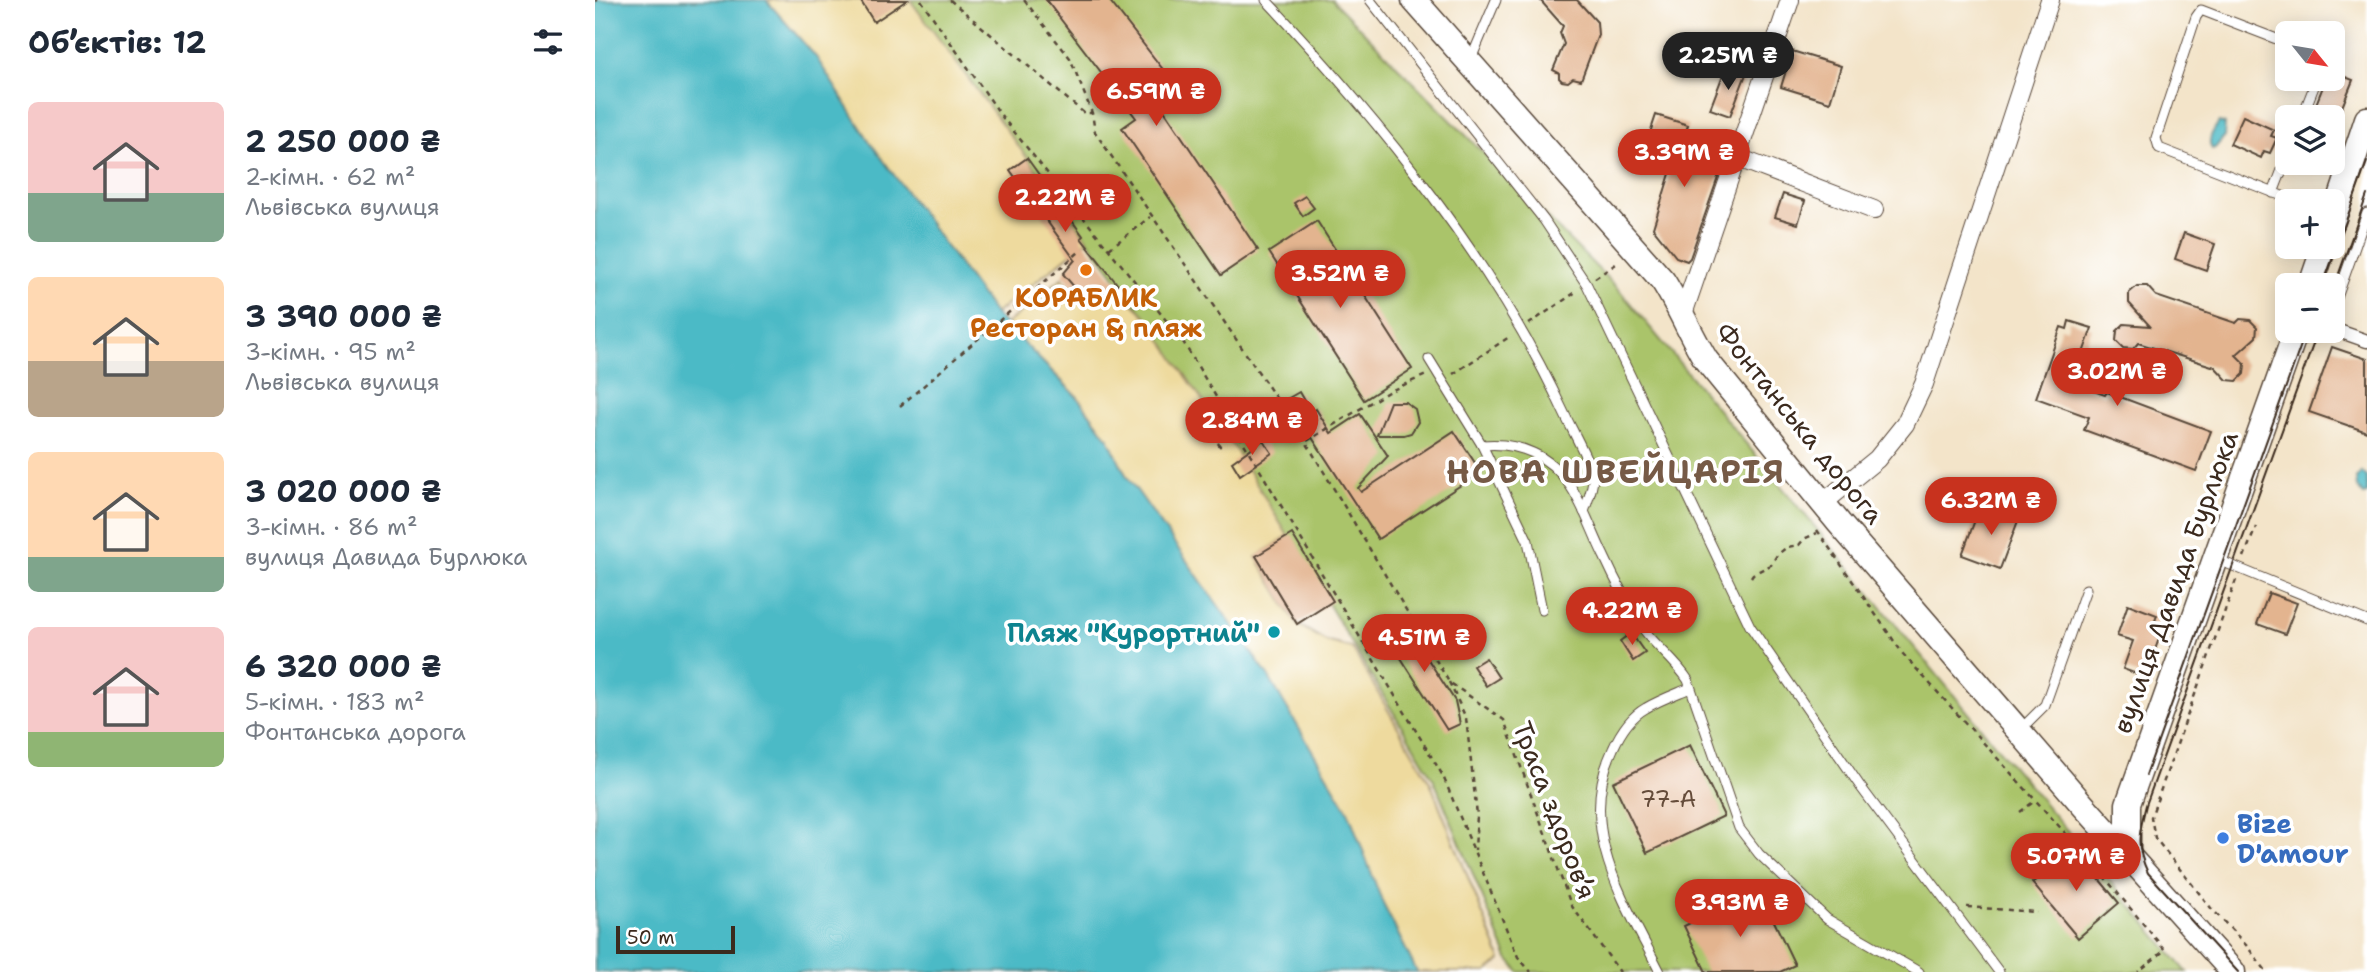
<!DOCTYPE html>
<html lang="uk">
<meta charset="utf-8">
<style>
:root{--surface:#fff;--page:#f2f2f3;--text:#1f2937;--muted:#747a83;--accent:#c8321e}
body{margin:0;font-family:"Shantell Sans",sans-serif;background:var(--page);color:var(--text);height:100vh;display:flex;flex-direction:column;font-size:26px;white-space:nowrap}
*{box-sizing:border-box;margin:0}
p{font-size:23px;color:var(--muted)}
.icon{flex:none;width:38px;height:38px;fill:none;stroke:currentColor;stroke-width:2;stroke-linecap:round;stroke-linejoin:round}
.map{position:relative;flex:1;overflow:hidden}
.side{display:flex;flex-direction:column;background:var(--surface);width:595px}
.side>*{flex:none}
.needle{width:46px;rotate:120deg}
.buttons{position:absolute;left:1680px;top:21px;display:grid;gap:14px}
.buttons a{display:grid;place-items:center;width:70px;height:70px;border-radius:10px;background:var(--surface);box-shadow:0 4px 18px #0003;font-size:35px}
.scale{position:absolute;left:21px;bottom:18px;width:119px;box-sizing:border-box;padding-left:7px;border:4px solid #3b2a1e;border-top:0;font-size:19px;line-height:24px;white-space:nowrap;color:#3b2a1e;-webkit-text-stroke:5px #fff;paint-order:stroke}
.price{position:absolute;translate:-50% -60px;padding:0 16px;border-radius:24px;background:var(--accent);color:#fff;font-size:23px;line-height:46px;filter:drop-shadow(0 2px 4px #0008)}
.price::after{content:'';position:absolute;left:50%;top:42px;width:21px;height:16px;margin-left:-10px;background:inherit;clip-path:polygon(0 0,100% 0,50% 100%)}
.price.current{background:#222;color:#fff}
ul{padding:0;list-style:none}
li{display:flex;align-items:center;gap:21px;height:175px;padding:0 28px}
li span{display:grid;place-items:center;flex:none;width:196px;height:140px;border-radius:10px;color:#555}
li>.icon{margin-inline-start:auto}
span .icon{width:84px;height:84px;fill:#fffc;stroke-width:1}
li b{font-size:30px}
h2{display:flex;justify-content:space-between;align-items:center;height:84px;padding:0 28px;font-size:30px}
main{display:flex;flex:1;min-height:0}
.map>svg:first-child{display:block}
.green{fill:#aac46a;stroke:#727744;stroke-width:2}
.sand{fill:#eeda9e;stroke:#94825e;stroke-width:2}
.water{fill:#4cbac6;stroke:#447272;stroke-width:2}
.building{fill:#e3b48f}
.lines{fill:none;stroke-linecap:round;stroke-linejoin:round}
.service-casing{stroke:#574638;stroke-width:11}
.pedestrian-casing{stroke:#574638;stroke-width:15}
.minor-casing{stroke:#574638;stroke-width:20}
.secondary-casing{stroke:#574638;stroke-width:27}
.path{stroke:#574638;stroke-width:2.5;stroke-dasharray:5 5;stroke-linecap:butt}
.service{stroke:#fff;stroke-width:9}
.pedestrian{stroke:#fff;stroke-width:12}
.minor{stroke:#fff;stroke-width:18}
.secondary{stroke:#fff;stroke-width:24}
.tram{stroke:#3b2a1e;stroke-width:2}
.food-dot{fill:#e8710a;stroke:#fff;stroke-width:2.5}
.culture-dot{fill:#0f9aa8;stroke:#fff;stroke-width:2.5}
.shop-dot{fill:#3f7fe0;stroke:#fff;stroke-width:2.5}
.labels{text-anchor:middle;dominant-baseline:central;stroke-width:7;stroke-linejoin:round;paint-order:stroke}
.number-label{font-size:23px;fill:#654c3a}
.food-label{font-size:26px;font-weight:bold;fill:#c56008;stroke:#fff}
.street-label{font-size:26px;fill:#3b2a1e;stroke:#fff}
.culture-label{font-size:26px;font-weight:bold;fill:#0d838f;stroke:#fff;text-anchor:end}
.shop-label{font-size:26px;font-weight:bold;fill:#366cbe;stroke:#fff;text-anchor:start}
.district-label{font-size:33px;font-weight:bold;letter-spacing:2px;fill:#765a46;stroke:#fff}
</style>
<main>
<section class="side">
<h2>Об’єктів: 12<svg class="icon" aria-label="filters" viewBox="0 0 24 24"><path d="M4 7h16M4 17h16"/><circle cx="9" cy="7" r="2"/><circle cx="15" cy="17" r="2"/></svg></h2>
<ul>
<li><span style="background:linear-gradient(#f6c9c9 65%,#7fa58c 0)"><svg class="icon" aria-label="home" viewBox="0 0 24 24"><path d="M3 11l9-7 9 7M6 9v11h12V9"/></svg></span><div><b>2 250 000 ₴</b><p>2-кімн. · 62 m²</p><p>Львівська вулиця</p></div></li>
<li><span style="background:linear-gradient(#ffd9b3 60%,#b9a48a 0)"><svg class="icon" aria-label="home" viewBox="0 0 24 24"><path d="M3 11l9-7 9 7M6 9v11h12V9"/></svg></span><div><b>3 390 000 ₴</b><p>3-кімн. · 95 m²</p><p>Львівська вулиця</p></div></li>
<li><span style="background:linear-gradient(#ffd9b3 75%,#7fa58c 0)"><svg class="icon" aria-label="home" viewBox="0 0 24 24"><path d="M3 11l9-7 9 7M6 9v11h12V9"/></svg></span><div><b>3 020 000 ₴</b><p>3-кімн. · 86 m²</p><p>вулиця Давида Бурлюка</p></div></li>
<li><span style="background:linear-gradient(#f6c9c9 75%,#8fb573 0)"><svg class="icon" aria-label="home" viewBox="0 0 24 24"><path d="M3 11l9-7 9 7M6 9v11h12V9"/></svg></span><div><b>6 320 000 ₴</b><p>5-кімн. · 183 m²</p><p>Фонтанська дорога</p></div></li>
</ul>
</section>
<div class="map">
<svg width="1772" height="972" viewBox="0 0 1772 972">
<rect width="100%" height="100%" fill="#fff"/>
<filter id="ink" filterUnits="userSpaceOnUse"><feTurbulence type="fractalNoise" baseFrequency=".0143" numOctaves="2"/><feDisplacementMap in="SourceGraphic" scale="14" xChannelSelector="R" yChannelSelector="G"/><feConvolveMatrix kernelMatrix="1 2 1 2 8 2 1 2 1" color-interpolation-filters="sRGB"/></filter>
<filter id="wash" filterUnits="userSpaceOnUse"><feTurbulence type="fractalNoise" baseFrequency=".00686" numOctaves="4" result="noise"/><feDisplacementMap in="SourceGraphic" scale="28" xChannelSelector="R" yChannelSelector="G"/><feGaussianBlur stdDeviation="1.57" result="paint"/><feColorMatrix in="noise" values="0 0 0 0 0 0 0 0 0 0 0 0 0 0 0 0 0 1.4 0 .05"/><feComposite in="paint" operator="in"/></filter>
<g filter="url(#wash)">
<rect width="100%" height="100%" fill="#f3e4c9"/>
<path class="green" d="M315,0H737L1025,291L1415,763L1592,972H924L913,959L839,780L641,450L549,315L389,102Z"/>
<g class="sand">
<path d="M171,0H315L493,240L400,314L275,142L221,57Z"/>
<path d="M467,278C483,297 503,299 526,293L550,315L641,450L693,536L661,557L702,624L731,641L757,648L835,782L906,960L892,972H822L788,904L753,811L673,676L531,475L513,438L483,397L410,325Z"/>
</g>
<g class="water">
<path d="M0,0H171L221,57L275,142L400,314L482,397L513,438L531,475L673,676L753,811L788,904L822,972H0Z"/>
<path d="M1624,122L1630,124L1629,137L1620,148L1617,149C1611,140 1619,130 1624,122Z"/>
<path d="M1767,472L1772,477V494L1768,495L1762,487L1761,478Z"/>
</g>
<g id="blocks">
<g class="building">
<path d="M265,0H312L279,22Z"/>
<path d="M451,0H514L570,72L552,85L663,250L626,275L527,128L541,118Z"/>
<path d="M945,0H982L1002,22L1003,35L986,80L978,78L973,82L967,81L964,78V73L958,70L969,44L965,33L968,26Z"/>
<path d="M1197,51L1246,66L1235,102L1186,87Z"/>
<path d="M1131,67L1151,74L1135,116L1115,109Z"/>
<path d="M1740,73L1758,80L1743,117H1716L1729,84L1735,86Z"/>
<path d="M1061,115L1093,125L1086,146L1129,160L1095,258L1092,261L1081,257L1058,228L1079,161L1055,133Z"/>
<path d="M1648,116L1679,130L1676,136L1682,138L1675,153L1669,151L1666,158L1635,144Z"/>
<path d="M432,158L488,236L486,238L523,285L517,290L502,294L489,291L480,288L468,274L480,260L415,170Z"/>
<path d="M1188,194L1210,201L1203,224L1180,217Z"/>
<path d="M710,196L719,208L708,216L699,203Z"/>
<path d="M722,221L817,369L769,400L674,252Z"/>
<path d="M1589,233L1620,244L1611,270L1580,259Z"/>
<path d="M1542,286H1552L1561,296L1641,323L1645,319L1655,320L1662,327L1661,337L1641,355L1650,364L1649,374L1642,381L1632,380L1620,367L1543,343L1538,349L1528,348L1521,341L1522,331L1529,324L1555,326L1534,303V293Z"/>
<path d="M1474,321L1497,328L1483,367L1490,361L1481,385L1510,395L1512,392L1616,431L1601,471L1489,430L1494,417L1441,398L1466,327L1472,329Z"/>
<path d="M1737,347L1772,359V432L1714,412Z"/>
<path d="M704,392L716,413L721,409L736,433L765,414L793,456L763,488L766,492L859,431L886,472L783,539L692,399Z"/>
<path d="M795,402H810L820,409L823,422L816,433L809,435H782Z"/>
<path d="M668,440L677,453L645,475L637,462Z"/>
<path d="M1386,504L1424,518L1405,569L1367,555Z"/>
<path d="M697,534L738,601L702,624L661,556Z"/>
<path d="M1674,593L1702,603L1690,634L1662,624Z"/>
<path d="M1533,604L1562,615L1560,621L1569,625L1550,677L1528,669L1538,641L1522,636Z"/>
<path d="M808,621L860,701L865,724L852,730L797,644L794,646L787,634Z"/>
<path d="M1036,633L1050,653L1038,661L1025,641Z"/>
<path d="M891,658L904,678L891,686L878,666Z"/>
<path d="M1095,745L1129,816L1052,853L1018,782Z"/>
<path d="M1479,849L1524,903L1483,938L1437,883Z"/>
<path d="M1164,890L1200,965L1185,972H1111L1089,926Z"/>
</g>
</g>
</g>
<g filter="url(#ink)">
<use href="#blocks" fill-opacity="0" stroke="#574638" stroke-width="2"/>
<g class="lines">
<defs>
<g id="service">
<path d="M671,0C785,121 899,261 969,413C975,426 996,464 998,476C999,486 992,502 989,512"/>
<path d="M775,0L949,220L992,285L1155,626L1265,786L1404,972"/>
<path d="M1692,43L1606,10L1601,17L1561,138L1564,148L1700,201"/>
<path d="M876,59L901,0"/>
<path d="M1707,117L1722,79"/>
<path d="M1678,193L1692,157"/>
<path d="M1738,309L1772,213"/>
<path d="M834,359L887,445C906,443 921,445 938,453C980,472 990,518 1009,556C1020,580 1033,605 1047,627C1060,646 1080,660 1093,680L1144,828L1164,854L1232,919L1324,972"/>
<path d="M887,445L933,541L947,610"/>
<path d="M1621,559L1772,621"/>
<path d="M1424,731L1450,705L1491,589"/>
<path d="M1065,972C1030,902 980,829 1018,749C1025,733 1035,717 1051,708C1064,700 1081,694 1095,688"/>
</g>
<path id="pedestrian" d="M1738,329L1772,341"/>
<g id="minor">
<path d="M1141,157L1279,210"/>
<path d="M1087,317L1195,0"/>
<path d="M1228,503L1282,459L1310,424L1329,384L1455,0"/>
</g>
<g id="secondary">
<path d="M819,0L1068,281C1084,306 1095,334 1111,360L1244,523L1487,804L1638,972"/>
<path d="M1738,221L1772,119"/>
<path d="M1716,285L1729,247"/>
<path d="M1533,856V804L1701,331"/>
</g>
</defs>
<use href="#service" class="service-casing"/>
<use href="#pedestrian" class="pedestrian-casing"/>
<use href="#minor" class="minor-casing"/>
<use href="#secondary" class="secondary-casing"/>
<g class="path">
<path d="M326,0L408,118L587,340L848,776L923,957L936,972"/>
<path d="M355,0L489,113H496"/>
<path d="M429,0L475,58L497,113L500,132L711,442L854,682L909,720L976,905L1025,972"/>
<path d="M0,1L2,0"/>
<path d="M514,249L555,217"/>
<path d="M1000,278L1024,262"/>
<path d="M934,324L981,292"/>
<path d="M858,374L914,337"/>
<path d="M305,406L484,252"/>
<path d="M617,437L618,436L625,446L623,448"/>
<path d="M622,441L683,401"/>
<path d="M712,441L793,392L831,375"/>
<path d="M1222,530L1308,654L1501,867L1570,950L1543,972"/>
<path d="M1649,557L1661,527"/>
<path d="M1156,577L1158,574L1176,565L1182,555L1192,547L1204,545L1209,539L1222,533"/>
<path d="M1641,580L1556,817L1560,838L1616,908L1651,945L1672,972"/>
<path d="M854,682L871,718L882,815L880,850"/>
<path d="M1425,812L1441,800"/>
<path d="M1372,907L1442,912"/>
</g>
<use href="#service" class="service"/>
<use href="#pedestrian" class="pedestrian"/>
<use href="#minor" class="minor"/>
<use href="#secondary" class="secondary"/>
<g class="tram">
<path d="M1728,285L1772,162"/>
<path d="M1738,290L1772,195"/>
<path d="M1551,775L1711,331"/>
<path d="M1643,972L1553,873C1540,846 1544,833 1551,805L1723,331"/>
</g>
</g>
</g>
<circle class="food-dot" cx="491" cy="270" r="7"/>
<circle class="culture-dot" cx="679" cy="632" r="7"/>
<circle class="shop-dot" cx="1628" cy="838" r="7"/>
<g class="labels">
<g class="number-label">
<text x="1073" y="799">77-А</text>
</g>
<g class="food-label">
<text x="491" y="297">КОРАБЛИК<tspan x="491" dy="30">Ресторан &amp; пляж</tspan></text>
</g>
<g class="street-label">
<text transform="translate(1205 423) rotate(51)">Фонтанська дорога</text>
<text transform="translate(1580 582) rotate(-70)">вулиця Давида Бурлюка</text>
<text transform="translate(960 810) rotate(69)">Траса здоров’я</text>
</g>
<g class="culture-label">
<text x="665" y="632">Пляж "Курортний"</text>
</g>
<g class="shop-label">
<text x="1642" y="823">Bize<tspan x="1642" dy="30">D'amour</tspan></text>
</g>
<g class="district-label">
<text x="1021" y="471">НОВА ШВЕЙЦАРІЯ</text>
</g>
</g>
</svg>
<div class="buttons">
<a><svg class="needle" viewBox="-14 -14 28 28"><path d="M0-13l5 13h-10z" fill="#e53935"/><path d="M0 13l5-13h-10z" fill="#747a83"/></svg></a>
<a><svg class="icon" aria-label="layers" viewBox="0 0 24 24"><path d="M12 4l9 5-9 5-9-5zM3 14l9 5 9-5"/></svg></a>
<a>+</a>
<a>−</a>
</div>
<div class="scale">50 m</div>
<b class="price current" style="left:1133px;top:92px">2.25M ₴</b>
<b class="price" style="left:561px;top:128px">6.59M ₴</b>
<b class="price" style="left:1089px;top:189px">3.39M ₴</b>
<b class="price" style="left:470px;top:234px">2.22M ₴</b>
<b class="price" style="left:745px;top:310px">3.52M ₴</b>
<b class="price" style="left:1522px;top:408px">3.02M ₴</b>
<b class="price" style="left:657px;top:457px">2.84M ₴</b>
<b class="price" style="left:1396px;top:537px">6.32M ₴</b>
<b class="price" style="left:1037px;top:647px">4.22M ₴</b>
<b class="price" style="left:829px;top:674px">4.51M ₴</b>
<b class="price" style="left:1481px;top:893px">5.07M ₴</b>
<b class="price" style="left:1145px;top:939px">3.93M ₴</b>
</div>
</main>
